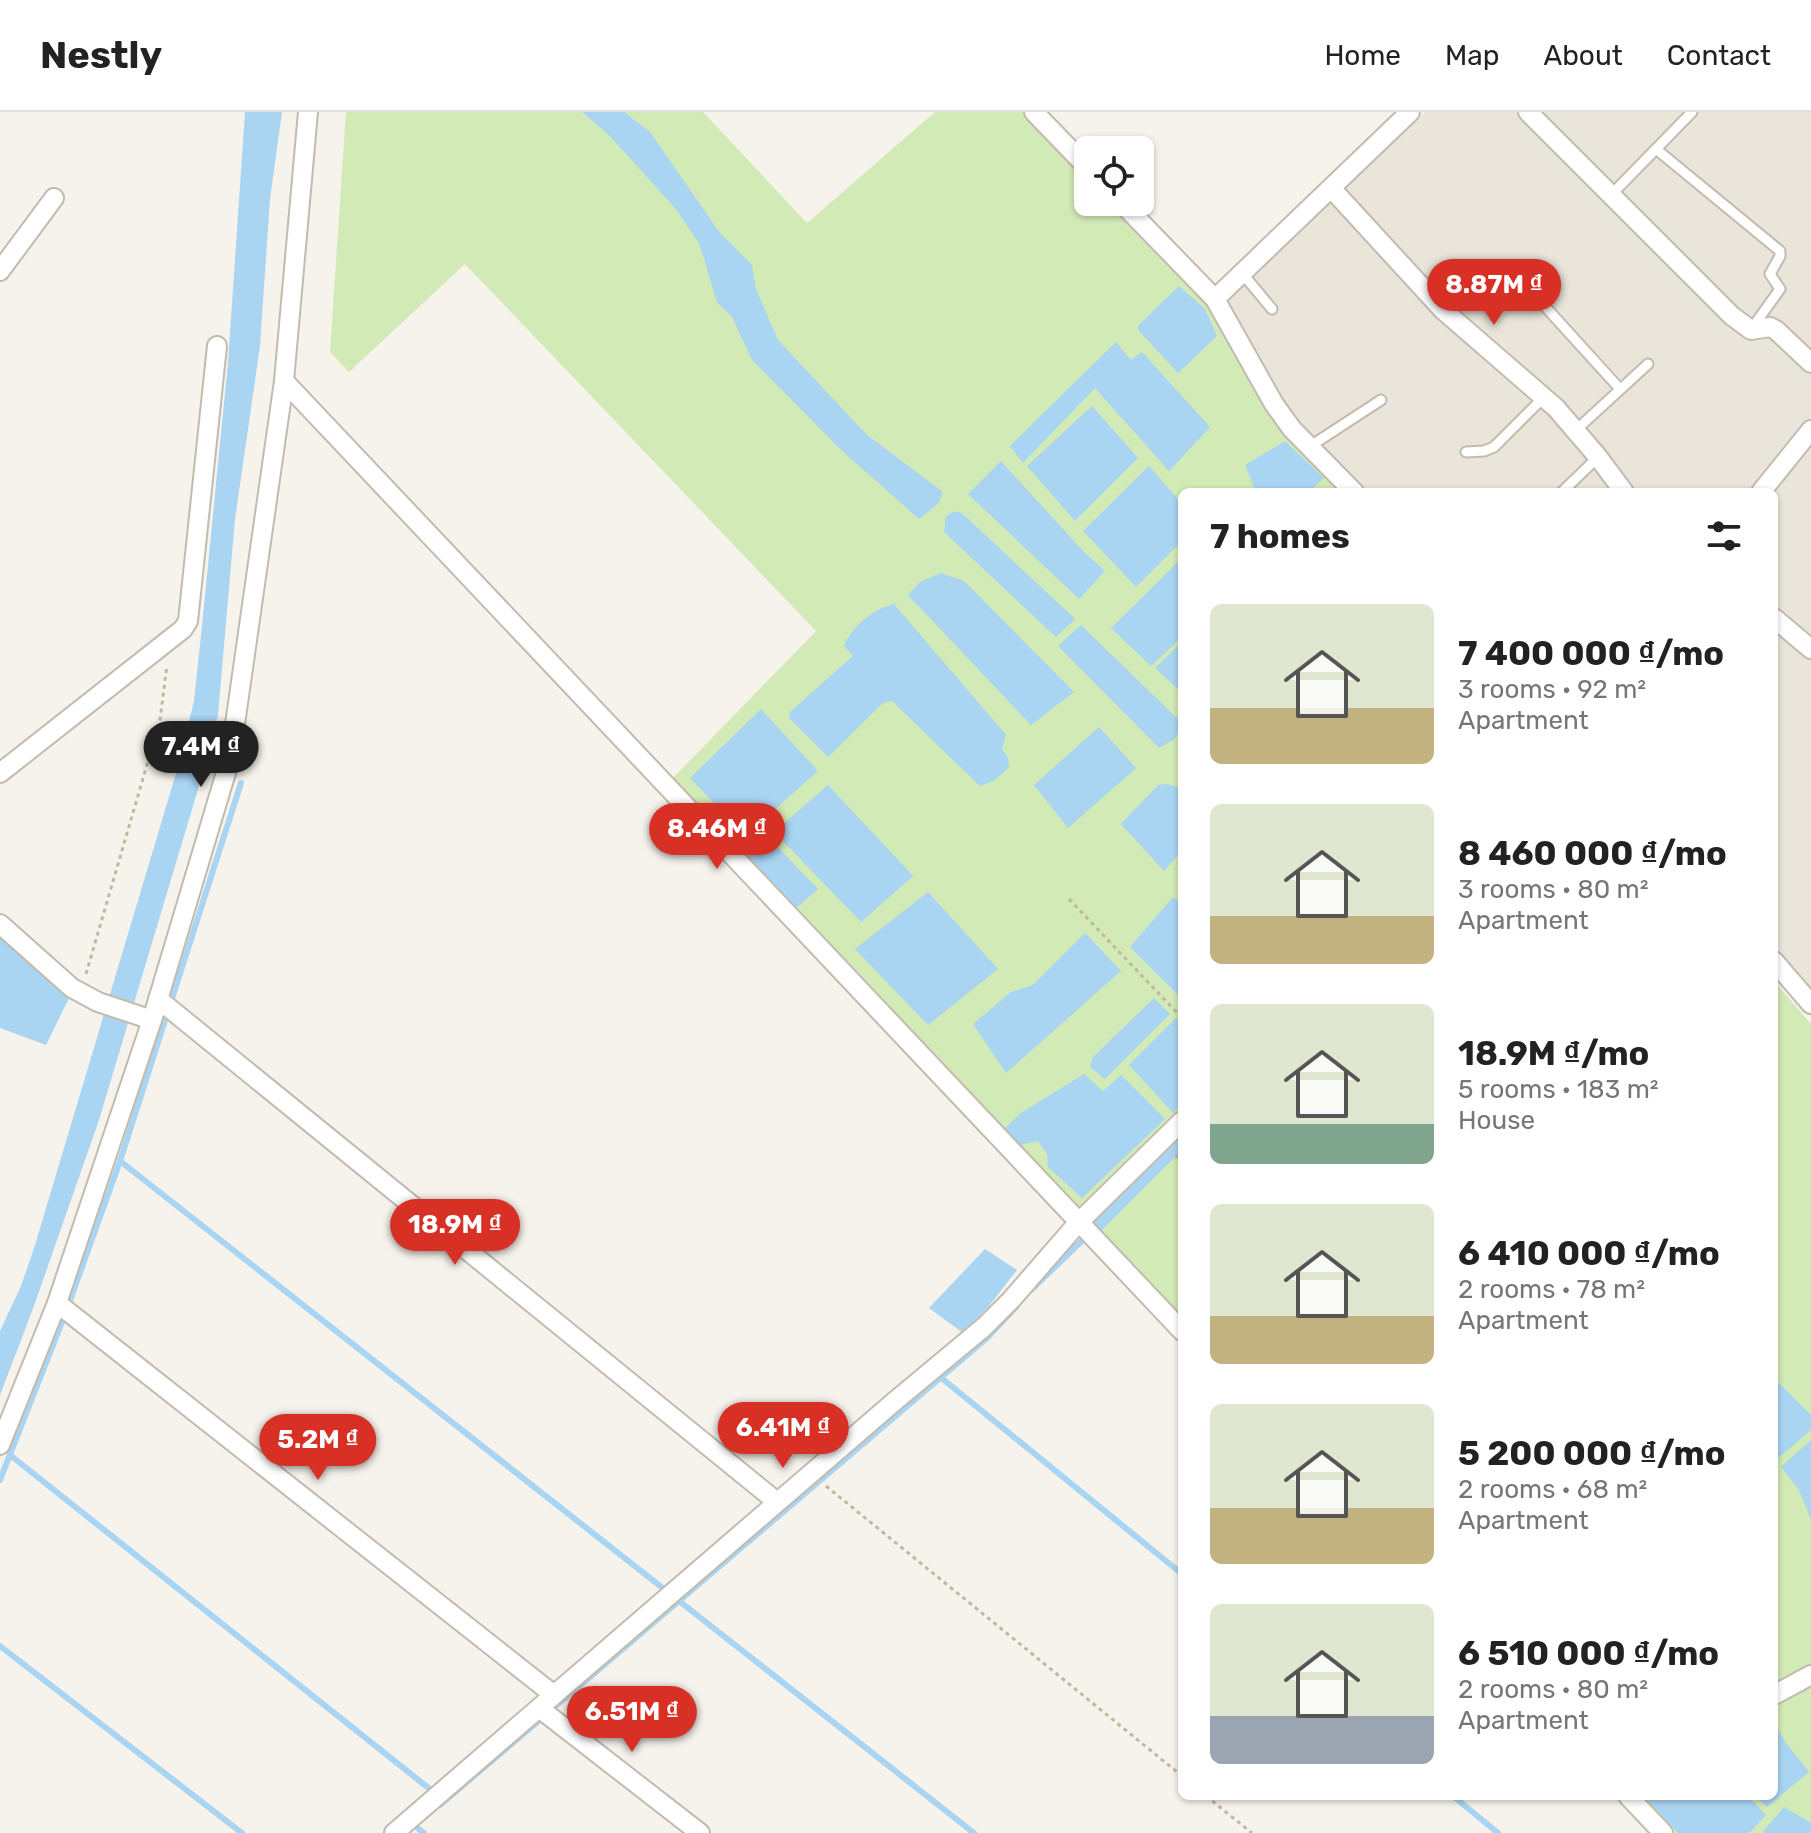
<!DOCTYPE html>
<meta charset="utf-8">
<style>
:root{--surface:#fff;--page:#f2f2f2;--text:#222;--muted:#767676;--line:#e0e0e0;--accent:#d93025}
body{margin:0;font-family:Rubik,sans-serif;background:var(--page);color:var(--text);height:100vh;display:flex;flex-direction:column;font-size:30px;white-space:nowrap}
*{box-sizing:border-box;margin:0}
p{font-size:26px;color:var(--muted)}
.icon{flex:none;width:44px;height:44px;fill:none;stroke:currentColor;stroke-width:2;stroke-linecap:round;stroke-linejoin:round}
.map{position:relative;flex:1;overflow:hidden}
.panel{position:absolute;left:1178px;top:376px;width:600px;height:1312px;display:flex;flex-direction:column;background:var(--surface);border-radius:12px;box-shadow:0 2px 6px #0004}
.panel>*{flex:none}
.controls{position:absolute;left:1074px;top:24px;display:grid;gap:16px}
.controls a{display:grid;place-items:center;width:80px;height:80px;border-radius:12px;background:var(--surface);box-shadow:0 2px 6px #0004;font-size:40px}
.price{position:absolute;translate:-50% -68px;padding:0 18px;border-radius:28px;background:var(--accent);color:#fff;font-size:26px;line-height:52px;filter:drop-shadow(0 2px 4px #0008)}
.price::after{content:'';position:absolute;left:50%;top:48px;width:24px;height:18px;margin-left:-12px;background:inherit;clip-path:polygon(0 0,100% 0,50% 100%)}
.price.on{background:#222;color:#fff}
ul{padding:0;list-style:none}
li{display:flex;align-items:center;gap:24px;height:200px;padding:0 32px}
li span{display:grid;place-items:center;flex:none;width:224px;height:160px;border-radius:12px;color:#555}
li>.icon{margin-inline-start:auto}
span .icon{width:96px;height:96px;fill:#fffc;stroke-width:1}
li b{font-size:34px}
h2{display:flex;justify-content:space-between;align-items:center;height:96px;padding:0 32px;font-size:34px}
header{display:flex;align-items:center;gap:48px;box-sizing:border-box;height:112px;padding:0 40px;background:var(--surface);border-bottom:2px solid var(--line)}
header strong{font-size:38px}
nav{display:flex;gap:44px;margin-inline-start:auto;font-size:28px}
.map>svg:first-child{display:block}
.residential{fill:#eae5da}
.green{fill:#d2eab5}
.water{fill:#a9d4f2}
.lines{fill:none;stroke-linecap:round;stroke-linejoin:round}
.stream{stroke:#a9d4f2;stroke-width:6}
.lane-casing{stroke:#c2bbae;stroke-width:13}
.street-casing{stroke:#c2bbae;stroke-width:22}
.path{stroke:#c4b79f;stroke-width:3;stroke-dasharray:4 4;stroke-linecap:butt}
.lane{stroke:#fff;stroke-width:9}
.street{stroke:#fff;stroke-width:18}
</style>
<header>
<strong>Nestly</strong>
<nav><a>Home</a><a>Map</a><a>About</a><a>Contact</a></nav>
</header>
<div class="map">
<svg width="1811" height="1721" viewBox="0 0 1811 1721">
<rect width="100%" height="100%" fill="#f6f3ec"/>
<path class="residential" d="M1425,0H1811V881L1774,839V380H1365L1297,311L1280,288L1226,190Z"/>
<g class="green">
<path d="M346,0H703L807,111L935,0H1024L1088,67V90H1110L1208,192L1264,295L1287,322L1345,380H1182V998L1079,1100L671,668L816,519L465,152L349,260L330,240Z"/>
<path d="M1774,869L1811,912V1556L1774,1575Z"/>
<path d="M1182,1016V1210L1087,1110Z"/>
<path d="M1811,1570V1721H1670L1636,1684H1774V1589Z"/>
</g>
<g class="water">
<path d="M245,0H282L270,87L260,234L235,407L218,603L205,654L99,1008L34,1194L0,1283V1219L21,1174L35,1133L180,648L194,589L202,514L228,251Z"/>
<path d="M582,0H624L650,20L720,121L752,153L756,177L778,228L866,322L943,380L938,392L919,407L839,336L752,248L732,205L717,190L699,131L675,96L608,22Z"/>
<path d="M1179,174L1205,197L1217,224L1178,261L1139,219L1138,214Z"/>
<path d="M1116,230L1131,248L1142,240L1210,315L1169,359L1095,276L1023,351L1010,334Z"/>
<path d="M1092,294L1138,346L1075,409L1027,354Z"/>
<path d="M1285,329L1324,366L1309,380H1256L1245,353Z"/>
<path d="M1001,349L1084,440L1105,459L1079,487L968,382Z"/>
<path d="M1149,354L1182,392V429L1136,475L1083,419Z"/>
<path d="M956,399L963,402L1075,507L1056,525L944,420L946,404Z"/>
<path d="M1182,446V525L1151,554L1111,516Z"/>
<path d="M941,461L964,469L1074,580L1031,613L908,483L920,470Z"/>
<path d="M894,492L1006,623L1002,637L1008,646L1009,655L995,668L980,674L892,589L883,591L828,645L789,606L790,600L853,544L844,534C852,514 873,497 894,492Z"/>
<path d="M1081,513L1182,611L1175,627L1159,636L1058,534Z"/>
<path d="M1182,530V581L1155,556Z"/>
<path d="M761,597L818,659L745,724L690,666Z"/>
<path d="M1099,615L1136,656L1068,716L1034,673Z"/>
<path d="M1168,672L1182,677V739L1164,759L1121,712L1158,673Z"/>
<path d="M828,673L913,764L861,810L774,720Z"/>
<path d="M767,724L818,777L794,798L743,744Z"/>
<path d="M928,780L998,857L928,913L855,837Z"/>
<path d="M1173,785L1182,794V887L1130,835Z"/>
<path d="M0,821L70,884L46,933L0,916Z"/>
<path d="M1085,821L1121,859L1006,961L973,912L1011,880L1033,873Z"/>
<path d="M1154,886L1170,902L1105,967L1090,955L1093,945Z"/>
<path d="M1176,906L1182,913V992L1173,1001L1129,953Z"/>
<path d="M1084,962L1103,979L1121,963L1165,1007L1082,1086L1048,1055L1047,1042L1038,1029L1020,1033L1005,1016L1021,1001Z"/>
<path d="M1182,1021V1046L1173,1047L1100,1120L1091,1110Z"/>
<path d="M985,1137L1017,1158L989,1194L963,1221L929,1196Z"/>
<path d="M1774,1266L1811,1303V1318L1776,1348L1774,1345Z"/>
<path d="M1811,1328V1407L1799,1378L1781,1355Z"/>
<path d="M1774,1610L1784,1628L1809,1660L1767,1695L1755,1684H1774Z"/>
<path d="M1644,1684H1748L1766,1703L1749,1721H1678Z"/>
<path d="M1784,1695L1811,1711V1721H1762Z"/>
</g>
<g class="lines">
<g class="stream">
<path d="M120,1049L974,1721"/>
<path d="M1031,1178L1089,1122"/>
<path d="M939,1264L1182,1462"/>
<path d="M10,1343L436,1682"/>
<path d="M0,1368L64,1205L120,1049L241,671"/>
<path d="M0,1534L242,1721"/>
<path d="M1453,1684L1498,1721"/>
<path d="M440,1693L987,1226L1016,1195"/>
<path d="M415,1714L424,1721"/>
</g>
<defs>
<g id="lane">
<path d="M1656,37L1780,139V144L1770,162L1780,177L1752,216"/>
<path d="M1611,83L1692,0"/>
<path d="M1511,157L1620,277"/>
<path d="M1242,161L1272,197"/>
<path d="M1576,318L1648,252"/>
<path d="M1309,335L1381,288"/>
<path d="M1466,340L1484,339L1494,335L1544,285"/>
<path d="M1562,380L1598,345"/>
</g>
<g id="street">
<path d="M1034,0L1088,56"/>
<path d="M1528,0L1732,204L1751,218L1770,215L1776,218L1811,251"/>
<path d="M1331,76L1443,198L1556,296L1598,345L1624,380"/>
<path d="M1121,90L1215,187L1274,292L1292,317L1354,380"/>
<path d="M0,159L54,86"/>
<path d="M1215,187L1410,0"/>
<path d="M284,269L1182,1219"/>
<path d="M1761,380L1811,318"/>
<path d="M1774,506L1811,537"/>
<path d="M0,661L183,517L188,509L217,234"/>
<path d="M0,812L72,876L98,890L152,908"/>
<path d="M1774,849L1811,892"/>
<path d="M158,887L777,1390"/>
<path d="M57,1191L554,1583"/>
<path d="M0,1333L57,1191L152,908L230,647L284,269L308,0"/>
<path d="M1774,1583L1811,1563"/>
<path d="M539,1596L700,1721"/>
<path d="M1628,1684L1663,1721"/>
<path d="M394,1721L895,1289L984,1215L1011,1188L1078,1111L1182,1009"/>
</g>
</defs>
<use href="#lane" class="lane-casing"/>
<use href="#street" class="street-casing"/>
<g class="path">
<path d="M1069,787L1182,906"/>
<path d="M86,862L160,608L167,553"/>
<path d="M1176,1043L1182,1050"/>
<path d="M826,1374L1182,1664"/>
<path d="M1206,1684L1252,1721"/>
</g>
<use href="#lane" class="lane"/>
<use href="#street" class="street"/>
</g>
</svg>
<div class="controls">
<a><svg class="icon" aria-label="locate" viewBox="0 0 24 24"><circle cx="12" cy="12" r="6"/><path d="M12 2v4M12 18v4M2 12h4M18 12h4"/></svg></a>
</div>
<b class="price" style="left:1494px;top:215px">8.87M ₫</b>
<b class="price on" style="left:201px;top:677px">7.4M ₫</b>
<b class="price" style="left:717px;top:759px">8.46M ₫</b>
<b class="price" style="left:455px;top:1155px">18.9M ₫</b>
<b class="price" style="left:783px;top:1358px">6.41M ₫</b>
<b class="price" style="left:318px;top:1370px">5.2M ₫</b>
<b class="price" style="left:632px;top:1642px">6.51M ₫</b>
<section class="panel">
<h2>7 homes<svg class="icon" aria-label="filters" viewBox="0 0 24 24"><path d="M4 7h16M4 17h16"/><circle cx="9" cy="7" r="2"/><circle cx="15" cy="17" r="2"/></svg></h2>
<ul>
<li><span style="background:linear-gradient(#dfe7d0 65%,#c2b280 0)"><svg class="icon" aria-label="home" viewBox="0 0 24 24"><path d="M3 11l9-7 9 7M6 9v11h12V9"/></svg></span><div><b>7 400 000 ₫/mo</b><p>3 rooms · 92 m²</p><p>Apartment</p></div></li>
<li><span style="background:linear-gradient(#dfe7d0 70%,#c2b280 0)"><svg class="icon" aria-label="home" viewBox="0 0 24 24"><path d="M3 11l9-7 9 7M6 9v11h12V9"/></svg></span><div><b>8 460 000 ₫/mo</b><p>3 rooms · 80 m²</p><p>Apartment</p></div></li>
<li><span style="background:linear-gradient(#dfe7d0 75%,#7fa58c 0)"><svg class="icon" aria-label="home" viewBox="0 0 24 24"><path d="M3 11l9-7 9 7M6 9v11h12V9"/></svg></span><div><b>18.9M ₫/mo</b><p>5 rooms · 183 m²</p><p>House</p></div></li>
<li><span style="background:linear-gradient(#dfe7d0 70%,#c2b280 0)"><svg class="icon" aria-label="home" viewBox="0 0 24 24"><path d="M3 11l9-7 9 7M6 9v11h12V9"/></svg></span><div><b>6 410 000 ₫/mo</b><p>2 rooms · 78 m²</p><p>Apartment</p></div></li>
<li><span style="background:linear-gradient(#dfe7d0 65%,#c2b280 0)"><svg class="icon" aria-label="home" viewBox="0 0 24 24"><path d="M3 11l9-7 9 7M6 9v11h12V9"/></svg></span><div><b>5 200 000 ₫/mo</b><p>2 rooms · 68 m²</p><p>Apartment</p></div></li>
<li><span style="background:linear-gradient(#dfe7d0 70%,#9aa5b1 0)"><svg class="icon" aria-label="home" viewBox="0 0 24 24"><path d="M3 11l9-7 9 7M6 9v11h12V9"/></svg></span><div><b>6 510 000 ₫/mo</b><p>2 rooms · 80 m²</p><p>Apartment</p></div></li>
</ul>
</section>
</div>
